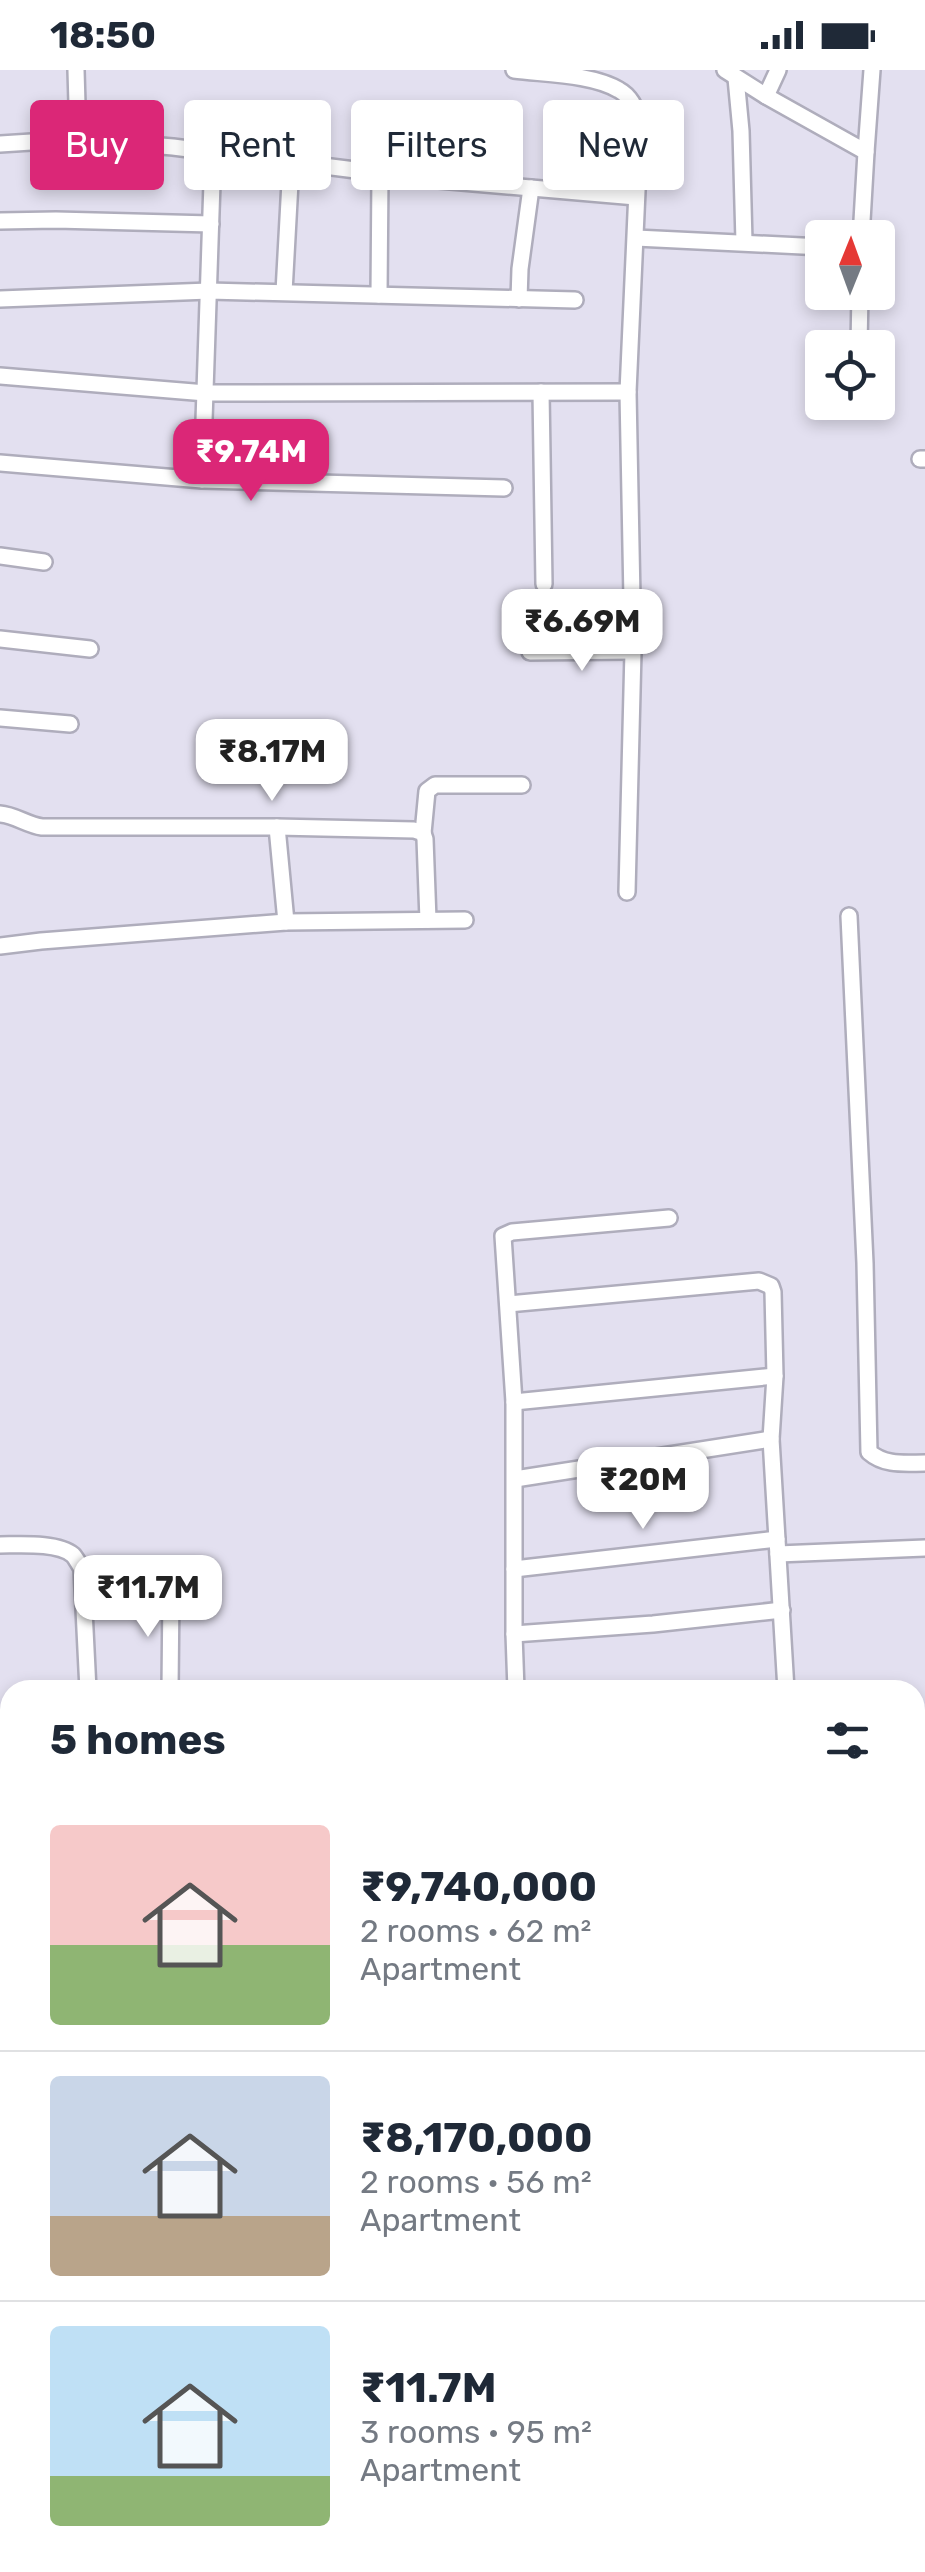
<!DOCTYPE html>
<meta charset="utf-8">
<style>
:root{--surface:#fff;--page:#f6f6f7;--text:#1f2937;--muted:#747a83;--line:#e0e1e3;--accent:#db2777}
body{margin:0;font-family:Rubik,sans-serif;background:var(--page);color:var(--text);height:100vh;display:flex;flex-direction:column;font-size:38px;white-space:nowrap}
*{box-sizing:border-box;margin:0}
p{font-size:32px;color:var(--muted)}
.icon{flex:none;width:55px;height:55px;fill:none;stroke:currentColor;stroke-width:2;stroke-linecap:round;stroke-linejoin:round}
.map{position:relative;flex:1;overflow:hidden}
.drawer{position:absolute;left:0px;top:1610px;width:925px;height:892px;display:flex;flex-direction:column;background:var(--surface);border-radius:30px 30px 0 0;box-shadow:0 5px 15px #0003}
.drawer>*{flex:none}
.guide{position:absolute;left:30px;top:30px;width:865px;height:90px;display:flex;gap:20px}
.needle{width:65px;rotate:1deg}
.tools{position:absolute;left:805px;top:150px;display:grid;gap:20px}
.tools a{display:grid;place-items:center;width:90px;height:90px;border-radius:10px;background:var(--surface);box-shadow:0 5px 15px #0003;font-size:50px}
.price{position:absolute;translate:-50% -85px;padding:0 22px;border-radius:20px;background:#fff;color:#222;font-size:32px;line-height:65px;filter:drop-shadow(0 2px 5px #0008)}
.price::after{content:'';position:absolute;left:50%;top:60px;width:30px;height:22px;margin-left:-15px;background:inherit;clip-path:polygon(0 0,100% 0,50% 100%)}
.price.on{background:var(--accent);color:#fff}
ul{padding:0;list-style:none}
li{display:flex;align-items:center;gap:30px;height:250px;padding:0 50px}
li+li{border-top:2px solid var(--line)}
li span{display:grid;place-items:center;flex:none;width:280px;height:200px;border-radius:10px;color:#555}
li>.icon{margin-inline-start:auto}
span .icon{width:120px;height:120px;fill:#fffc;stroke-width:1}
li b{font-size:42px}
h2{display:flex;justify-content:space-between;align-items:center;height:120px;padding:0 50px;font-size:42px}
.chip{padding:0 35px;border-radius:10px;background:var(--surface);box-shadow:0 5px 15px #0003;font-size:35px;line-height:90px}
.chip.on{background:var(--accent);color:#fff}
.status{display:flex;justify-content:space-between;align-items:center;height:70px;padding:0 50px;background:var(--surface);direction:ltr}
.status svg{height:28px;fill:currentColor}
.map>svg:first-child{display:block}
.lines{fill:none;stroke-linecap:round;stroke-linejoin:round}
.street-casing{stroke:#afadbc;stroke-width:20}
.primary-casing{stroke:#877fa8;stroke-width:30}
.street{stroke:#fff;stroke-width:15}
.primary{stroke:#ddd6fa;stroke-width:25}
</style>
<div class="status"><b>18:50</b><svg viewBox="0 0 49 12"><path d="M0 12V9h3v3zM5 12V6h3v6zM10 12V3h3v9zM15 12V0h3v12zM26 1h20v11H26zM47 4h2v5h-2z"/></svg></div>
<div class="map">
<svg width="925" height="2502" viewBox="0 0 925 2502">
<rect width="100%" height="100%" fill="#e3e0f0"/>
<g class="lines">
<defs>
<g id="street">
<path d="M76,0L78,69"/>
<path d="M514,0C545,4 593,4 619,20C632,27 637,40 640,54L628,322L633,581L627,822"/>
<path d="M725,0L766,26L866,82L861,168"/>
<path d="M736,8L741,61L744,172"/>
<path d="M766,26L778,0"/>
<path d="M0,74L78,69L173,77L427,109L636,127"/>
<path d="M866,82L872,0"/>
<path d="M0,151L56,150L211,154"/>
<path d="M636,168L822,177"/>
<path d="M284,222L291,94"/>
<path d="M379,225L380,104"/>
<path d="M0,229L209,221L575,230"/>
<path d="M519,229L520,199L531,118"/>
<path d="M859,276L860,222"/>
<path d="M0,306L206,323L628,322"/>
<path d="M541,322L544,514"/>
<path d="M920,389H925"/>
<path d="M0,393L202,410L504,418"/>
<path d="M202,410L213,83"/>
<path d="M0,486L44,492"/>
<path d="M0,569L90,579"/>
<path d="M530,582L633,581"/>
<path d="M0,648L70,654"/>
<path d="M0,744C15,745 27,755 42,757H277L414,760L423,763L425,769L428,850"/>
<path d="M277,757L286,852"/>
<path d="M423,763L427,721L435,715H522"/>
<path d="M849,846L865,1193L869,1382C885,1396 905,1393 925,1393"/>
<path d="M0,876L41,871L286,852L465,850"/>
<path d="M508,1234L759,1211L771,1216L773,1222L775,1306L771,1369L786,1620"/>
<path d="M514,1332L775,1306"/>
<path d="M515,1409L771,1369"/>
<path d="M0,1475C19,1475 58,1472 73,1485C75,1487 81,1497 82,1499L88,1620"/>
<path d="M778,1484L925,1478"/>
<path d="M514,1499L777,1469"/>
<path d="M514,1564L653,1554L782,1540"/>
<path d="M170,1620L171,1519"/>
<path d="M516,1620L514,1564V1332L503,1166L512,1162L669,1148"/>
<path d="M915,1660H925"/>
<path d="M915,1757L925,1758"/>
<path d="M915,1848H925"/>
<path d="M0,1928L10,1932"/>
<path d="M0,2022L10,2021"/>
<path d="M915,2181L925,2178"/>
<path d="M0,2236L10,2234"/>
<path d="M915,2277L925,2276"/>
<path d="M915,2374L925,2373"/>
<path d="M160,2492L162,2502"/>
<path d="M256,2492L257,2502"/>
<path d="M362,2492L364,2502"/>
<path d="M453,2492L455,2502"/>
<path d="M561,2492L563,2502"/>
<path d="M664,2492L666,2502"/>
<path d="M768,2492L770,2502"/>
<path d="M861,2492L863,2502"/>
<path d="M54,2502L109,2492"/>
</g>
<g id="primary">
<path d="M0,1810L10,1814"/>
<path d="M915,2205L925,2227"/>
</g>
</defs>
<use href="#street" class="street-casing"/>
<use href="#primary" class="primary-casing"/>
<use href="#street" class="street"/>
<use href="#primary" class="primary"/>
</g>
</svg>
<div class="tools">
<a><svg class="needle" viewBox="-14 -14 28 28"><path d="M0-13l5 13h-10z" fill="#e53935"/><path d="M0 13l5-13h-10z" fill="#747a83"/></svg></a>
<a><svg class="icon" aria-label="locate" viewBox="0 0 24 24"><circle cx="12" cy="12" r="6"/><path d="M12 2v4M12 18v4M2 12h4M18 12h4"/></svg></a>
</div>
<b class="price on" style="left:251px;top:434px">₹9.74M</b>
<b class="price" style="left:582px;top:604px">₹6.69M</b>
<b class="price" style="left:272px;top:734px">₹8.17M</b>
<b class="price" style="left:643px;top:1462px">₹20M</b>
<b class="price" style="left:148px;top:1570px">₹11.7M</b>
<div class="guide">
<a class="chip on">Buy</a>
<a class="chip">Rent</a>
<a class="chip">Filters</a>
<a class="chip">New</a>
</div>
<section class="drawer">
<h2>5 homes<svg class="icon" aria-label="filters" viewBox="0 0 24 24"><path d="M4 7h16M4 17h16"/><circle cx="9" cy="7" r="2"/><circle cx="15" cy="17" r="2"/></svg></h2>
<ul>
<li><span style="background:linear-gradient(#f6c9c9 60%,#8fb573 0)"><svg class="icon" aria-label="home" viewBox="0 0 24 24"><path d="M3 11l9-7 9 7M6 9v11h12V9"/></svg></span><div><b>₹9,740,000</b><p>2 rooms · 62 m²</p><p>Apartment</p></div></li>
<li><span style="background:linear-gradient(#c9d6e8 70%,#b9a48a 0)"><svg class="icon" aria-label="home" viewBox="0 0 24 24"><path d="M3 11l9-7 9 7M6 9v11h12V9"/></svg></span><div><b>₹8,170,000</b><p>2 rooms · 56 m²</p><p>Apartment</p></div></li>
<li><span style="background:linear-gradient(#bfe0f5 75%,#8fb573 0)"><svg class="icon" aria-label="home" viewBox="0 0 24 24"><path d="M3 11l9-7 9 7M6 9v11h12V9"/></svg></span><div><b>₹11.7M</b><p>3 rooms · 95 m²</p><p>Apartment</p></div></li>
</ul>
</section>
</div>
